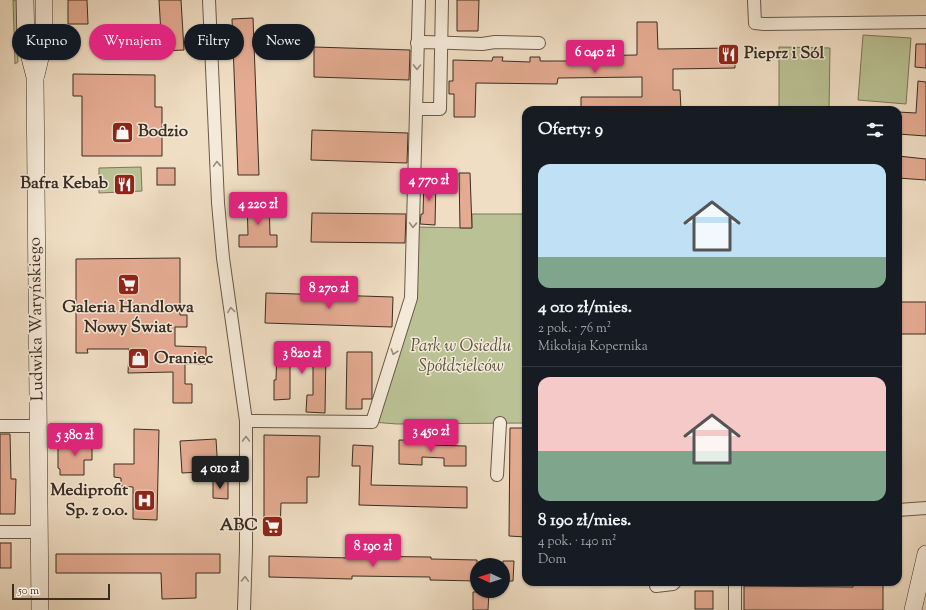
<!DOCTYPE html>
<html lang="pl">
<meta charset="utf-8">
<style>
:root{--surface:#171b24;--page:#242831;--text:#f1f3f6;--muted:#9ea1a6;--line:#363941;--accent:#db2777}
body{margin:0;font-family:"Sorts Mill Goudy",serif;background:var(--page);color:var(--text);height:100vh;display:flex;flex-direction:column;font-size:15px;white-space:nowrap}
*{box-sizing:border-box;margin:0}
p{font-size:13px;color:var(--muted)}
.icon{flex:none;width:22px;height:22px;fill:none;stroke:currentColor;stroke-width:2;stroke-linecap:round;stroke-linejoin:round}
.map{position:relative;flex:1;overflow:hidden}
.details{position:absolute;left:522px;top:106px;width:380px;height:480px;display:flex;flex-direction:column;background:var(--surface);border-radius:12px;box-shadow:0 1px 3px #0004}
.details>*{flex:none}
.banner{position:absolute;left:12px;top:24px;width:380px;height:36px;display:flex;gap:8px}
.needle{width:26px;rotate:274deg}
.buttons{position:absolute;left:470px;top:558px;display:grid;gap:8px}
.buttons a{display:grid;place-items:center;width:40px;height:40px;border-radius:50%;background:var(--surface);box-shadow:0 1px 3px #0004;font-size:20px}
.scale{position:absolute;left:12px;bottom:10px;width:98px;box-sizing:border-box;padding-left:4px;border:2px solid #3a2d23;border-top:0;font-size:11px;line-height:14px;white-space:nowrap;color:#3a2d23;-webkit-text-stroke:3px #f5ead9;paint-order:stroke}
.price{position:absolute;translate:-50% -34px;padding:0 9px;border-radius:4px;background:var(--accent);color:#fff;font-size:13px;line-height:26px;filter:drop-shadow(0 1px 2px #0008)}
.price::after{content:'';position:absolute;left:50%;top:24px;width:12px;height:9px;margin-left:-6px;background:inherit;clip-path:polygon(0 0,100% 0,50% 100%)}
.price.on{background:#222;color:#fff}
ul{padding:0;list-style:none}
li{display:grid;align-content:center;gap:8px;height:212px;padding:0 16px}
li+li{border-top:1px solid var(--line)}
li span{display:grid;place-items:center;height:124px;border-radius:12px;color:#555}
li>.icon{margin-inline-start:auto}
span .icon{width:72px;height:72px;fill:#fffc;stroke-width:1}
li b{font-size:17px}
h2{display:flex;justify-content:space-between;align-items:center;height:48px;padding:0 16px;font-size:17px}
.chip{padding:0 14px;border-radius:18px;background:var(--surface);box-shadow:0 1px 3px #0004;font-size:14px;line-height:36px}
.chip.on{background:var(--accent);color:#fff}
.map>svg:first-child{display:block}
.green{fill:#bac194;stroke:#7a775c}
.building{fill:#e4ab92;stroke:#3a2d23}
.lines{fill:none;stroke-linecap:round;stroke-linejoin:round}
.street-casing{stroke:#68594b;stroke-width:14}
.secondary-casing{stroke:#3a2d23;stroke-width:18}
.street{stroke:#f5ead9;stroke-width:12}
.secondary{stroke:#f5ead9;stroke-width:17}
.oneway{stroke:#988c7e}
.labels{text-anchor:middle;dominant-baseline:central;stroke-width:3;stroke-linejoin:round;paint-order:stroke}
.poi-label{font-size:17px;font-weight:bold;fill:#3a2d23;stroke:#f5ead9;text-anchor:start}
.street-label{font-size:17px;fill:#3a2d23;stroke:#f5ead9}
.park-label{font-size:17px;font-style:italic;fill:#5a523f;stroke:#f5ead9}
</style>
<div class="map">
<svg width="926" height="610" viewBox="0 0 926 610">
<rect width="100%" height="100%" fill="#f0dec4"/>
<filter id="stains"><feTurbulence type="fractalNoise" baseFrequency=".005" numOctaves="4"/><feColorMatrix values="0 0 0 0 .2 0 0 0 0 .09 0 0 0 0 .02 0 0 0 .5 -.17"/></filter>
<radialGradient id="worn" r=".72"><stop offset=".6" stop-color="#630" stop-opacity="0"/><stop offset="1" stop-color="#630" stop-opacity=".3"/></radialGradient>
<g class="green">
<path d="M13,0L16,1L18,62L15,64Z"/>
<path d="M863,35L911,38L906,104L858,100Z"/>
<path d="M779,47L830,48L829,110H779Z"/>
<path d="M141,167L142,191L99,193V168Z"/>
<path d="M472,214H526V423L397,424L372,422L411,298L413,227L472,228Z"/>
</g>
<g class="building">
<path d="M68,0H87L88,24H68Z"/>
<path d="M159,0H181L184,50L162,51Z"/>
<path d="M457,0H479L478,31H457Z"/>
<path d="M253,18L259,175H238L232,19Z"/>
<path d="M637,22H657L658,49L735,48V68L673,69V90H680L681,110H581V97H642V77L558,78L557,84L476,83L475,117H454V94H449V81H453V60L492,61L493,57H503L502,61L530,62V57H540V61H572V56L637,55Z"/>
<path d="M916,44H926V68L915,67Z"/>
<path d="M314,47L410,50L409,80L314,77Z"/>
<path d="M73,74L155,75V107H162V156H82V96H73Z"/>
<path d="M918,81L926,82V136L898,134V112L916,113Z"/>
<path d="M312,130L408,133L407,163L311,160Z"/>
<path d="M898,156L926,159V180L898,178Z"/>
<rect x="157" y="168" width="18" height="17"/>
<path d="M459,173H470L472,228H460Z"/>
<path d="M424,178L436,179L435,225L420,224L421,214H423Z"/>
<path d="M269,199L270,235H277V247H239V235H248L247,200Z"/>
<path d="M312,213L406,214L405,243L311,242Z"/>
<path d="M180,258V315H187V327H175V346L206,347V364H185V384H192V403H173V372L128,373L129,349H87L88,353H76V259Z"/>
<path d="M266,293L393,297L392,327L265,323Z"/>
<rect x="898" y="302" width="28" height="32"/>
<path d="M277,347L326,348L325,413L306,412L307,395H313V366H290V399L274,400V380H276Z"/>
<path d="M347,352H372V399H362V409H346Z"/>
<path d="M510,428H526V537L509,536Z"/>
<path d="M134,429L159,430L157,520L133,519V487L121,486V478L114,477V464H134Z"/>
<path d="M0,434H10L11,479H16L15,514H0Z"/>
<path d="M264,435L320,436L319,477H307V503H281L280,534L264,533Z"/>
<path d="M72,439H92V460H84V475H60V469L58,468V447H72Z"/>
<path d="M216,439L218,471L182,473L180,441Z"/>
<path d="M399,440L430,441L429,445L466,446V466H444V458L422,457V465L399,464Z"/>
<path d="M353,445L373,446L371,485L467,487V508L359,505L360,466H352Z"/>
<path d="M213,480L228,481V499L213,498Z"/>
<rect x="0" y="543" width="11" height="25"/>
<path d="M56,554H220V573H196V598L162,599L161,573H56Z"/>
<path d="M269,556L350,558V556L431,557V559L477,560V581L430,580V577L352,576V579L269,577Z"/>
<path d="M503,561H514L513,581H503Z"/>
<path d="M853,582H883V610H744V586L853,587Z"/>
<path d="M489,591L488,610H473V592Z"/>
<rect x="695" y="591" width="18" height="18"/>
</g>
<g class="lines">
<defs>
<g id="street">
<path d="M209,0L218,203L223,258L246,421V548L244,610"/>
<path d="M754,0L755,23L764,24L926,22"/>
<path d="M417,43L425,42L482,44L495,42L539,43"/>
<path d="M416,109H440L442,0"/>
<path d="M246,421L372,422L411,298L419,0"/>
<path d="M0,426H38"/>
<path d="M497,475L500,423"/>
<path d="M898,510L926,508"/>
<path d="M0,532H39"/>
<path d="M656,586L673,584L675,582"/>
<path d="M735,610V582"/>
</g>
<g id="secondary">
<path d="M25,0L26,42L35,77L40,610"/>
<path d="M36,75L44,41V0"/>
<path d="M913,610L926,554"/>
</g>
</defs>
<use href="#street" class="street-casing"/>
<use href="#secondary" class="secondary-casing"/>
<use href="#street" class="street"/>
<use href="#secondary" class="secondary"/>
</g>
<defs><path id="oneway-chevron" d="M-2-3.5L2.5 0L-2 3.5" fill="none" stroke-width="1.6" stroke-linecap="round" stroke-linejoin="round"/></defs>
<g class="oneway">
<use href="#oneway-chevron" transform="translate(417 67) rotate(91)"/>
<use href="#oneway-chevron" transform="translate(217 164) rotate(-92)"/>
<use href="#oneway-chevron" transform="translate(413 225) rotate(92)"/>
<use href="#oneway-chevron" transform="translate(231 310) rotate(-98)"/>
<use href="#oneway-chevron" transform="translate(394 352) rotate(107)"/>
<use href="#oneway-chevron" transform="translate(246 439) rotate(-90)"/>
<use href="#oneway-chevron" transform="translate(245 579) rotate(-88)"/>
</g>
<defs>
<symbol id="restaurant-square" viewBox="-11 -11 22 22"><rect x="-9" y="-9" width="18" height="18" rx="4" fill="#8f2418" stroke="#f5ead9"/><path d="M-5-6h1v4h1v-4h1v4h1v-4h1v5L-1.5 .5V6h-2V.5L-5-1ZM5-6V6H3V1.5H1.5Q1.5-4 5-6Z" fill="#fff"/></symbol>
<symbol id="shop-square" viewBox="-11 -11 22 22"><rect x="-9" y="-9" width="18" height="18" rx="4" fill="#8f2418" stroke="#f5ead9"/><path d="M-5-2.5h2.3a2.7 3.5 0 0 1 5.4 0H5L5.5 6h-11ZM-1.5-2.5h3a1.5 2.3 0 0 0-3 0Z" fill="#fff"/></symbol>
<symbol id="supermarket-square" viewBox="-11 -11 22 22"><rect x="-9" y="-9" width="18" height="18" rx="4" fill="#8f2418" stroke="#f5ead9"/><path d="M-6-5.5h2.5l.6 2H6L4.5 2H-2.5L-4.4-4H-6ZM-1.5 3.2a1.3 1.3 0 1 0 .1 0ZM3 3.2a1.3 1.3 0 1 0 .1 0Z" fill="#fff"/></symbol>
<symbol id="hospital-square" viewBox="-11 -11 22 22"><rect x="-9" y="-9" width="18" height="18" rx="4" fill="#8f2418" stroke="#f5ead9"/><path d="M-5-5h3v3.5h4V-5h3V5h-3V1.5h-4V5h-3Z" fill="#fff"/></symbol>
</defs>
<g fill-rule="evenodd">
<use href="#restaurant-square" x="716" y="42" width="25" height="25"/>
<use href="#shop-square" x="110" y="120" width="25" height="25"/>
<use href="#restaurant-square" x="112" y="172" width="25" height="25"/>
<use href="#supermarket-square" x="116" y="272" width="25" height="25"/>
<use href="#shop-square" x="126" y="346" width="25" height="25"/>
<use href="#hospital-square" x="132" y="488" width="25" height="25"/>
<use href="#supermarket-square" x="260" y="514" width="25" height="25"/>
</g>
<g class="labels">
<g class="poi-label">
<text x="744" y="54">Pieprz i Sól</text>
<text x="138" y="132">Bodzio</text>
<text x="108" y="184" text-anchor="end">Bafra Kebab</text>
<text x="128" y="308" text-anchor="middle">Galeria Handlowa<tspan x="128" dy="20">Nowy Świat</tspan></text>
<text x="154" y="359">Oraniec</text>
<text x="128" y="491" text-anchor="end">Mediprofit<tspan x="128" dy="20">Sp. z o.o.</tspan></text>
<text x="258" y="526" text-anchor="end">ABC</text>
</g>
<g class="street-label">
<text transform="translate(37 319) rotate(-91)">Ludwika Waryńskiego</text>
</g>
<g class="park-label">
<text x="461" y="347">Park w Osiedlu<tspan x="461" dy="20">Spółdzielców</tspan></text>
</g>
</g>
<rect width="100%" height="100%" filter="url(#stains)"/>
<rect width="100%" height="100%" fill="url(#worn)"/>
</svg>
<div class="buttons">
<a><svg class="needle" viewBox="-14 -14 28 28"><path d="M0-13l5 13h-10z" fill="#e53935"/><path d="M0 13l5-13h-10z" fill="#9ea1a6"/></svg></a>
</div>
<div class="scale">50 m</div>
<b class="price" style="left:595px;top:74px">6 040 zł</b>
<b class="price" style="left:429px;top:202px">4 770 zł</b>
<b class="price" style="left:258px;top:226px">4 220 zł</b>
<b class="price" style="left:329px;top:310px">8 270 zł</b>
<b class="price" style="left:302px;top:375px">3 820 zł</b>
<b class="price" style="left:431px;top:453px">3 450 zł</b>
<b class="price" style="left:75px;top:457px">5 380 zł</b>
<b class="price on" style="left:220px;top:490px">4 010 zł</b>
<b class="price" style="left:373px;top:568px">8 190 zł</b>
<div class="banner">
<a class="chip">Kupno</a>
<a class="chip on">Wynajem</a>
<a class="chip">Filtry</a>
<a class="chip">Nowe</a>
</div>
<section class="details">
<h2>Oferty: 9<svg class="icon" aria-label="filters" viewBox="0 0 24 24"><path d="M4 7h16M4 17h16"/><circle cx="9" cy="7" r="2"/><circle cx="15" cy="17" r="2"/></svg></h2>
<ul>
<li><span style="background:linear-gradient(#bfe0f5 75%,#7fa58c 0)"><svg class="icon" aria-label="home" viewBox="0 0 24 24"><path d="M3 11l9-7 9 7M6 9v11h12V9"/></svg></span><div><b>4 010 zł/mies.</b><p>2 pok. · 76 m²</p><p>Mikołaja Kopernika</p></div></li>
<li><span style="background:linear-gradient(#f6c9c9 60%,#7fa58c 0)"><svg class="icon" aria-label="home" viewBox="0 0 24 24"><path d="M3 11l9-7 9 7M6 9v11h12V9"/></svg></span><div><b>8 190 zł/mies.</b><p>4 pok. · 140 m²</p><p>Dom</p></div></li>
</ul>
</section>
</div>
